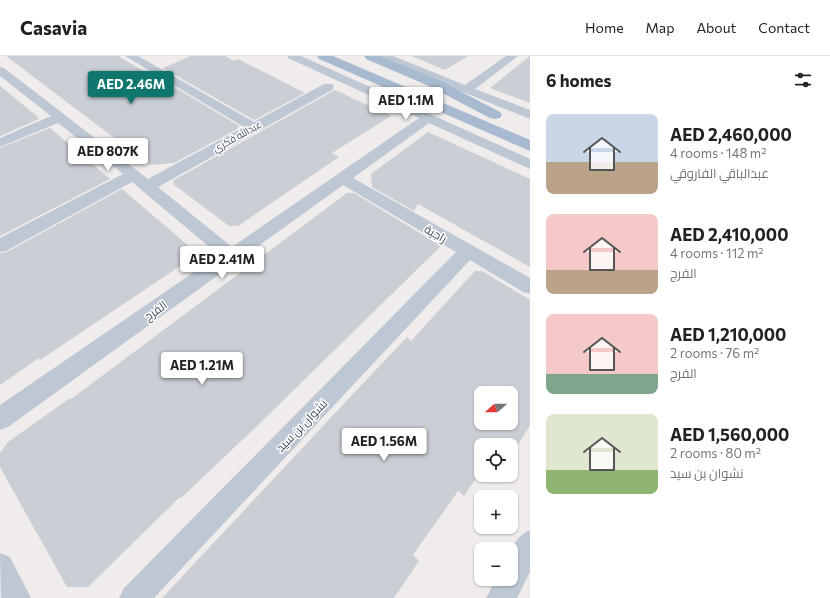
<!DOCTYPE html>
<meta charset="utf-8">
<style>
:root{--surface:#fff;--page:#f6f6f6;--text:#222;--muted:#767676;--line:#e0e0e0;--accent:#0f766e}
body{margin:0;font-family:Commissioner,Cairo,sans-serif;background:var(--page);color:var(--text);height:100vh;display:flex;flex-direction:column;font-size:15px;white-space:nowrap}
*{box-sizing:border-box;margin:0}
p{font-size:13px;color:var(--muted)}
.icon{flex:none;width:22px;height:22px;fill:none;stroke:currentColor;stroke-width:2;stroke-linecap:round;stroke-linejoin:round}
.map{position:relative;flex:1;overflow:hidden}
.sheet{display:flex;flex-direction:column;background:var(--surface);width:300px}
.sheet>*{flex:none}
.needle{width:26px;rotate:250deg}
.controls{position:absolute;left:474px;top:330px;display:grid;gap:8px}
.controls a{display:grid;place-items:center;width:44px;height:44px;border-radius:8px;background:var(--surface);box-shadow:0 1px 3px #0004;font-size:20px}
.price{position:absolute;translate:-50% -34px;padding:0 9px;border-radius:4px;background:#fff;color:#222;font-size:13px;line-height:26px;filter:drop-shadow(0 1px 2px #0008)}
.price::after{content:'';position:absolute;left:50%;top:24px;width:12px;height:9px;margin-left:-6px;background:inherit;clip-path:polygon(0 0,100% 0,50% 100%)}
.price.active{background:var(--accent);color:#fff}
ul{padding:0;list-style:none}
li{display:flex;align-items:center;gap:12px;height:100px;padding:0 16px}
li span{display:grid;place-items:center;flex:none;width:112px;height:80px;border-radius:8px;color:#555}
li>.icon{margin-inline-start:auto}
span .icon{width:48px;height:48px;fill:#fffc;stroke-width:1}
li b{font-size:17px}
h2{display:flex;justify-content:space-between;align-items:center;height:48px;padding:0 16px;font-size:17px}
header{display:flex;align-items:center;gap:24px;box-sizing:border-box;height:56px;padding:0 20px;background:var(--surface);border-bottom:1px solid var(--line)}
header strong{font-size:19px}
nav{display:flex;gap:22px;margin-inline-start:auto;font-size:14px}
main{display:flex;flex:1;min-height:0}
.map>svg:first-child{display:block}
.building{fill:#caced5;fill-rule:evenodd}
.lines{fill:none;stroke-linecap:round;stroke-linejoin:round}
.minor{fill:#bec8d4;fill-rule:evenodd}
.major{fill:#a8bacf;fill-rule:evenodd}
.labels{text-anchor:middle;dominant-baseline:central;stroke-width:3;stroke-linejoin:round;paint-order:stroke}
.far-street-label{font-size:10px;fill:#434f5c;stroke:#fff}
.street-label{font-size:12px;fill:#434f5c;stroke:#fff}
</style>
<header>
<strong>Casavia</strong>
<nav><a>Home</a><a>Map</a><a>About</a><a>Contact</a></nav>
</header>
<main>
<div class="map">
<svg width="530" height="542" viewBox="0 0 530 542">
<rect width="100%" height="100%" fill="#f0ecec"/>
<g class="building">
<path d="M6,0H118L149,18L151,17L241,71L174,107L150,109Z"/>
<path d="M191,0H225L234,5L238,3L305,37L254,64L163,12Z"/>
<path d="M412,0H468L445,14Z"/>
<path d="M530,0V47L490,32Z"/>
<path d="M0,30L38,61H37L39,63L0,80Z"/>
<path d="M335,34L391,60L332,97L339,101L238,170H229L173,128L174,124Z"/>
<path d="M50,72L110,123L0,180V92Z"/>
<path d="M428,76L530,123V211L418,148L414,155L372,131L371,118Z"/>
<path d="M122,133L198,198L40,304L39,302L0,329V197L7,196Z"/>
<path d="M347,137H354L441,190L257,370L181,442L180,441L88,531H67L0,411V397L8,386L70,342L71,343Z"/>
<path d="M475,215H482L530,244V369L518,389H481V415L464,440L458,435L413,499L419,505L394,542H162L352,339L407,281L411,285ZM481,337H511V367H481Z"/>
</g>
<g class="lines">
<g class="minor">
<path d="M125,0H138L254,66L324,28H332L334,31L332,34L158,131L232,191L419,62L288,2L287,0H301L530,103V113L429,67L353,122L530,222V238L523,236L470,204L154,542H119L124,532L456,196L343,129L8,371L0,374V349L219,199L132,126L6,195L0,196V182L123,118L58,67L0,91V82L51,60L0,20V11L4,12L148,123L244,71Z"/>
<path d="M378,0H393L465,29L506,0H518L475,33L530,54V63L379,2Z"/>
<path d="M530,474V516L517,542H486L496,523H511C511,502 508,484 530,474Z"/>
<path d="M0,497L10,501L31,542H1Z"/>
</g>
<g class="major">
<path d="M317,0H333L530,84V95L319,3Z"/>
<path d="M364,0H380L439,24L500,56L502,59L500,62L495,63L490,62L429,30L366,3Z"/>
</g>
</g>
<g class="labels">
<g class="far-street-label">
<text transform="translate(237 80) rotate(-29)">عبدالله فكري</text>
</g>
<g class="street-label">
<text transform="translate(436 177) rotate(30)">راجية</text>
<text transform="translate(155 254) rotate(-35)">الفرج</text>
<text transform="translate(301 369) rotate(-46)">نشوان بن سيد</text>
</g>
</g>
</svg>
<div class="controls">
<a><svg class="needle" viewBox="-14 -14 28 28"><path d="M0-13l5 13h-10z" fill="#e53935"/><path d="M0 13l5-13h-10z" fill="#767676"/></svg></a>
<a><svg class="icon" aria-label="locate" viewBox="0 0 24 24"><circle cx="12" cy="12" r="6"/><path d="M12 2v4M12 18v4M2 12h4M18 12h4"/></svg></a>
<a>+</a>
<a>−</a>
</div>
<b class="price active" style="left:131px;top:49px">AED 2.46M</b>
<b class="price" style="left:406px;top:65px">AED 1.1M</b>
<b class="price" style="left:108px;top:116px">AED 807K</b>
<b class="price" style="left:222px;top:224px">AED 2.41M</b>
<b class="price" style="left:202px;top:330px">AED 1.21M</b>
<b class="price" style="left:384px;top:406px">AED 1.56M</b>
</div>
<section class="sheet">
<h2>6 homes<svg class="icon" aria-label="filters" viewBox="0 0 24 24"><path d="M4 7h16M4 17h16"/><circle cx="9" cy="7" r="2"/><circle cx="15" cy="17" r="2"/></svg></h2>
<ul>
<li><span style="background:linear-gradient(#c9d6e8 60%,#b9a48a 0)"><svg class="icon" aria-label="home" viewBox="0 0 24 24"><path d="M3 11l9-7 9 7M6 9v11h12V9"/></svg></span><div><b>AED 2,460,000</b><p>4 rooms · 148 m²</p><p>عبدالباقي الفاروقي</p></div></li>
<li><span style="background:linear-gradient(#f6c9c9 70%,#b9a48a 0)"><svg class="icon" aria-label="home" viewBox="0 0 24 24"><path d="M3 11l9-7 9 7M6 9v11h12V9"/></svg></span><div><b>AED 2,410,000</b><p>4 rooms · 112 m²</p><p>الفرج</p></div></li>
<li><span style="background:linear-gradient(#f6c9c9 75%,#7fa58c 0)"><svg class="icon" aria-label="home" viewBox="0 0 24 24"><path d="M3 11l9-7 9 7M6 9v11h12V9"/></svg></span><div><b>AED 1,210,000</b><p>2 rooms · 76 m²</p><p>الفرج</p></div></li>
<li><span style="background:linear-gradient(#dfe7d0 70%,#8fb573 0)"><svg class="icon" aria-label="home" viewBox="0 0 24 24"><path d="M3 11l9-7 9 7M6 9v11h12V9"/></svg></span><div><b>AED 1,560,000</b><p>2 rooms · 80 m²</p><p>نشوان بن سيد</p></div></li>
</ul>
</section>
</main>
